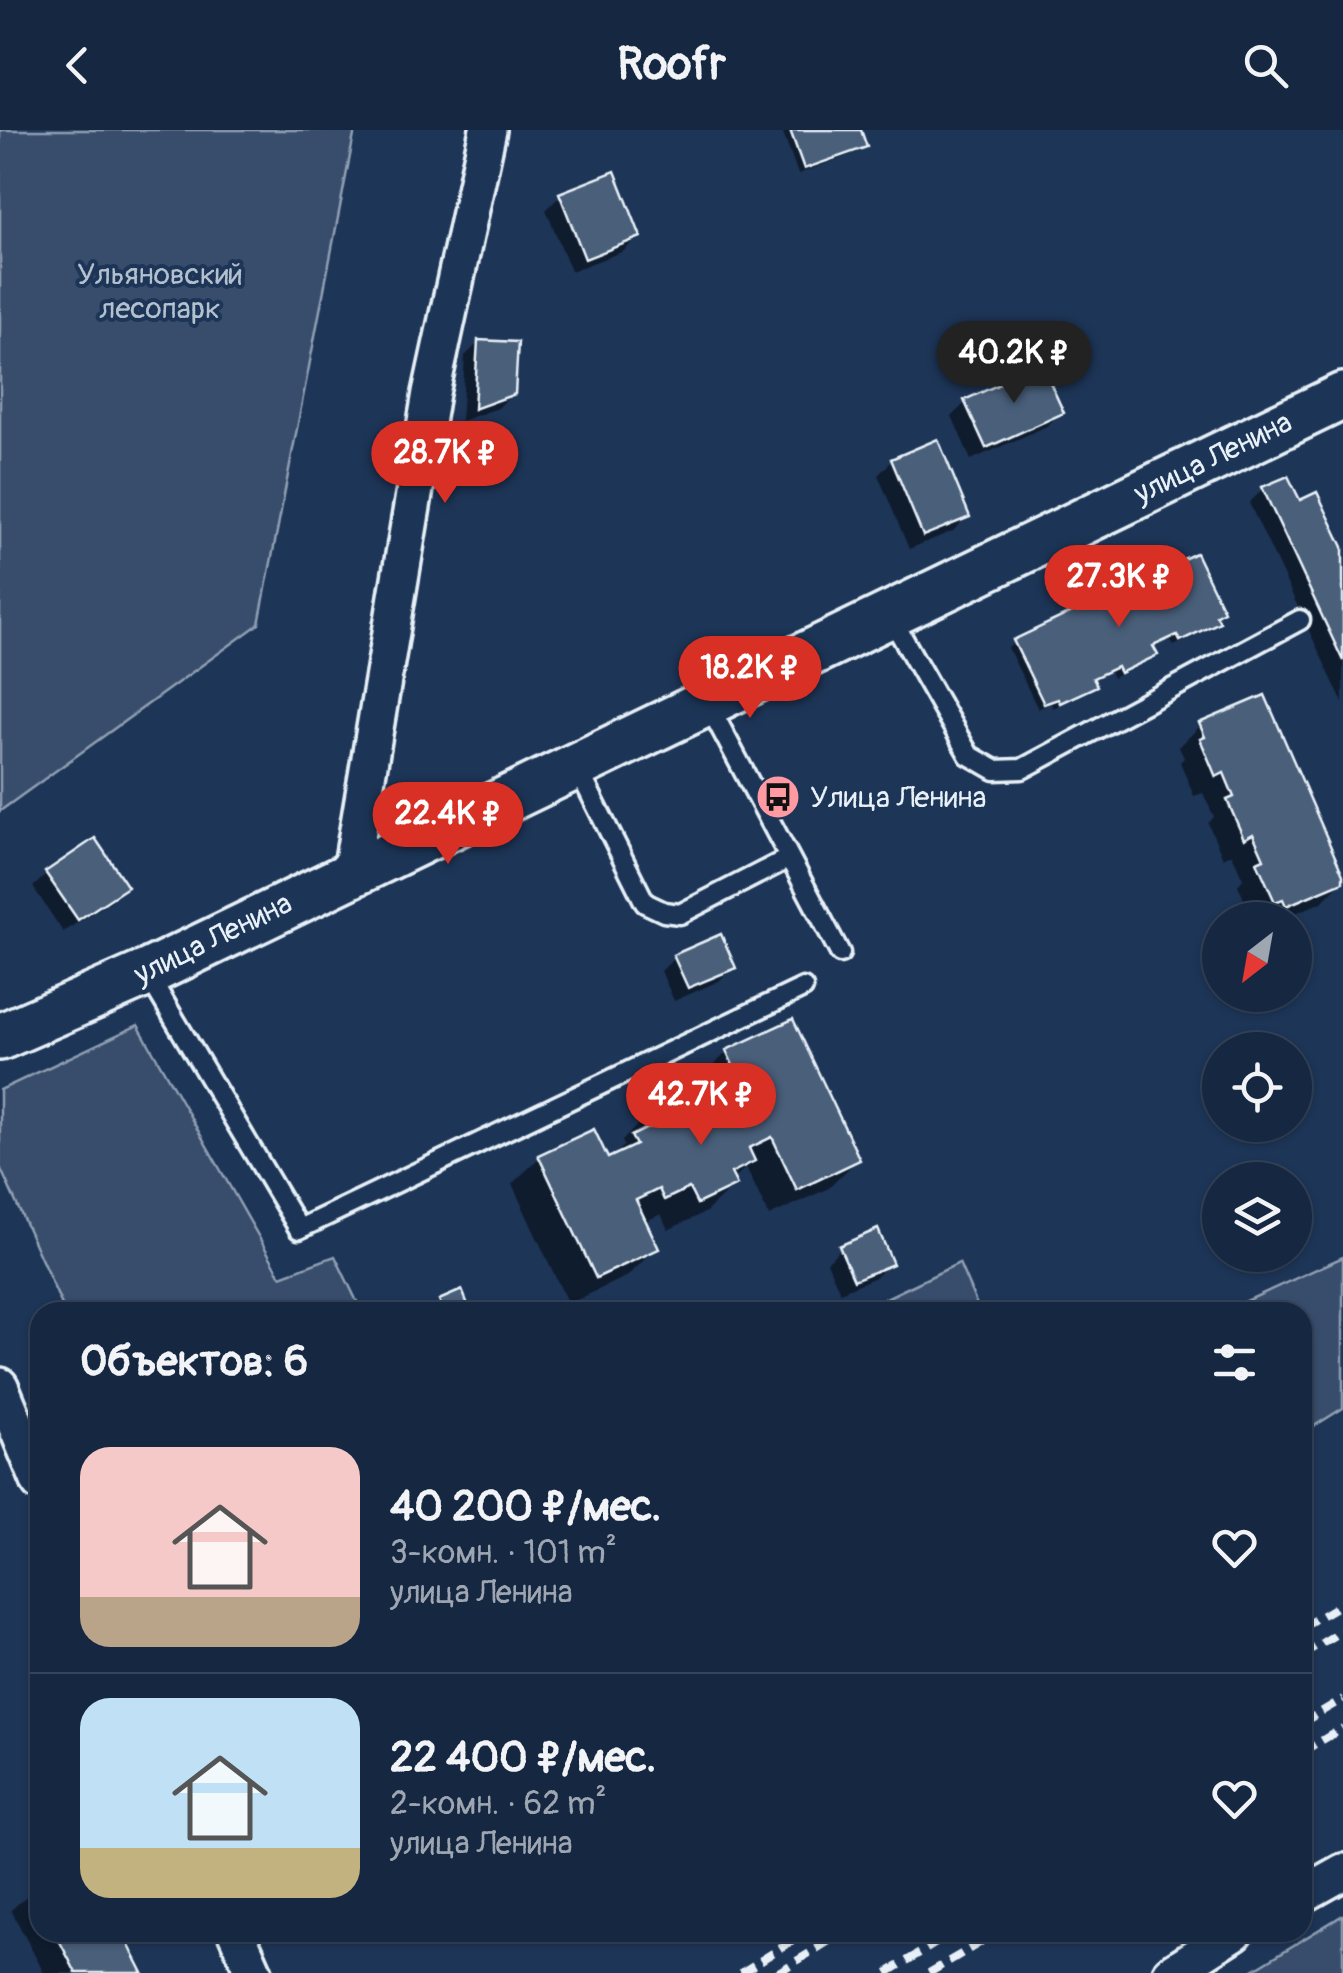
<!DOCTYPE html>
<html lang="ru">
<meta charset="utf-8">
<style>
:root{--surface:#162841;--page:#1f3048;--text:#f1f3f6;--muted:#9ea6b1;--line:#35445a;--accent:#d93025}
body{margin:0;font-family:Pangolin,sans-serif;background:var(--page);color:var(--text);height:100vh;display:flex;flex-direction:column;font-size:38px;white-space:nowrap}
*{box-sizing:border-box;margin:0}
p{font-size:32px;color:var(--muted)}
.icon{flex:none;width:55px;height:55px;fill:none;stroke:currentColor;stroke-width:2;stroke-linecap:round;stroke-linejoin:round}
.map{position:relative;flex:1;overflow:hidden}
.drawer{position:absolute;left:30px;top:1172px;width:1282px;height:640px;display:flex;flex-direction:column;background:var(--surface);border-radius:30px;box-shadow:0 2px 8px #0004,0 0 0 2px var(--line)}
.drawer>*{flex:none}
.needle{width:65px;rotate:211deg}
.fabs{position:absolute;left:1202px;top:772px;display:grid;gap:20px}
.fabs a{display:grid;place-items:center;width:110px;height:110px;border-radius:50%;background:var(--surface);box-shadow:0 2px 8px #0004,0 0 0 2px var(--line);font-size:50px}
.price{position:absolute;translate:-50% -85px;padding:0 22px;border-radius:35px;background:var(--accent);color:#fff;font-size:32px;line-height:65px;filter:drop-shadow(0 2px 5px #0008)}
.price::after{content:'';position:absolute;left:50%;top:60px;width:30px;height:22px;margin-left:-15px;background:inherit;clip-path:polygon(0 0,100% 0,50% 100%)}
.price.on{background:#222;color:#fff}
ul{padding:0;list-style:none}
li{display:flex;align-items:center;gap:30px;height:250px;padding:0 50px}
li+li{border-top:2px solid var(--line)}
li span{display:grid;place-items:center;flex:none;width:280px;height:200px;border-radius:30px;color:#555}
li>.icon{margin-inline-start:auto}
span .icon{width:120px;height:120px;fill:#fffc;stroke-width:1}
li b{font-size:42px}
h2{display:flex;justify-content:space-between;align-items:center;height:120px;padding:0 50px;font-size:42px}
header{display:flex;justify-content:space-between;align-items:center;height:130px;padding:0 50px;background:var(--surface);font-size:45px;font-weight:700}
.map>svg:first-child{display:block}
.green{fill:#374d6c;stroke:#909fb2;stroke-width:2.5}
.shadow{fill:#0007;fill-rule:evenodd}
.building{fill:#495e7a;stroke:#e8f1f8;stroke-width:2.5}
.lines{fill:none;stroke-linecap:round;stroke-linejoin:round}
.service-casing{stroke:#e8f1f8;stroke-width:25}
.minor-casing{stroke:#e8f1f8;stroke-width:42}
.tertiary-casing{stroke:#e8f1f8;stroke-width:52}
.service{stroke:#1d3557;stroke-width:18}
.minor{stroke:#1d3557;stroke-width:35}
.tertiary{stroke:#1d3557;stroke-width:45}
.rail{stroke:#e8f1f8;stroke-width:8;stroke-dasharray:15 8;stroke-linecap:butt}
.labels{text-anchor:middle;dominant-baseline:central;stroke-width:8;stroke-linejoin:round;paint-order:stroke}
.park-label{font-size:30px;fill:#b3c0ce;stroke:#1d3557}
.street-label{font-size:30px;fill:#e8f1f8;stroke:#1d3557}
.poi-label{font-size:30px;fill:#e8f1f8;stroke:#1d3557;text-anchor:start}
</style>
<header><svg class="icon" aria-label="back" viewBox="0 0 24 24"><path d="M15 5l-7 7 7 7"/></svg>Roofr<svg class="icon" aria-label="search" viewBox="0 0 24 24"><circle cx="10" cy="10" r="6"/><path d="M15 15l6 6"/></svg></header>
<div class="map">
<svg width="1343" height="1843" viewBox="0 0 1343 1843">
<rect width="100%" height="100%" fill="#1d3557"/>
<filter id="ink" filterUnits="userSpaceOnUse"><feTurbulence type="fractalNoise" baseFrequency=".01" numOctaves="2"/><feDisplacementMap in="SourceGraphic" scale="20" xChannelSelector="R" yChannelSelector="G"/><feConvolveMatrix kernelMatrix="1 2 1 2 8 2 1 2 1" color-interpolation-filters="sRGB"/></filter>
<g filter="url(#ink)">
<g class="green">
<path d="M0,0H355L259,494L0,681Z"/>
<path d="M138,895L281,1146L335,1126L362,1182H65L0,1037V960Z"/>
<path d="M1343,1127V1278L1303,1303L1302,1182H1222Z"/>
<path d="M959,1133L980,1182H857Z"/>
<path d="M1343,1785V1843H1248Z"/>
</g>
<g class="shadow">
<path d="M782,0H858L864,16L858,22L798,44Z"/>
<path d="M560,66L638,107L624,121L571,141L546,80Z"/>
<path d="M479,212L513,263L498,278L461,291L465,226Z"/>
<path d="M966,272L1061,282L1047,296L971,330L952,286Z"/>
<path d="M892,331L967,387L953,401L909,419L878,345Z"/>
<path d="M1263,359L1298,373L1343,423V573L1249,373Z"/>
<path d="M1221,480L1211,498L1174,516L1170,509L1152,518L1155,525L1148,531L1113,548L1110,541L1091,550L1094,555L1088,561L1053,578L1051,573L1038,579L1008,518L1015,512Z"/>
<path d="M1200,596L1343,750L1322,772L1279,790H1253L1238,755L1243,749L1232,724L1223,728L1208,693L1214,687L1203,663L1194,666L1180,632L1184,628L1179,617Z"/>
<path d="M47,744L124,757L111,771L63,802L33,757Z"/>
<path d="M675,827L733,837L719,851L674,871L661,841Z"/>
<path d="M792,892L857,1030L829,1058L769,1086L746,1037L732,1051L734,1055L706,1082L668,1100L661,1084L644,1092L656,1118L628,1146L568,1174L512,1054L540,1027L606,1031L624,1016L622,1011L649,983L693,980L710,972L699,950L727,922ZM728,931H733L756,978L751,980Z"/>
<path d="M841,1118L890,1133L876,1147L840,1162L827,1132Z"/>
<path d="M460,1164L469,1182H436L434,1178L440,1172Z"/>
<path d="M40,1754V1802H119L140,1843H44L11,1780Z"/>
</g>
<g class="building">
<path d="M790,0H861L867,17L804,39Z"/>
<path d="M615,41L641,107L585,129L559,63Z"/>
<path d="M478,210L518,212L515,264L474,279Z"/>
<path d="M1042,235L1064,283L986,318L964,270Z"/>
<path d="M938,309L970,387L923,406L891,329Z"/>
<path d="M1288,346L1300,370L1317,362L1343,417V531L1262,357Z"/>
<path d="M1196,423L1224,481L1216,485L1220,492L1180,511L1177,505L1153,516L1158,525L1120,543L1117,537L1093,548L1097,556L1060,573L1058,569L1044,574L1013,510Z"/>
<path d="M1265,565L1343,745V752L1286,776L1283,769L1275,772L1257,732L1264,729L1253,704L1244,709L1227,670L1234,667L1224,643L1216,647L1200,609L1205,607L1199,593Z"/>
<path d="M95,708L128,757L78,790L45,742Z"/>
<path d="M721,804L736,838L688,858L673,825Z"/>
<path d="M793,889L860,1030L797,1060L772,1007L749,1018L755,1031L731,1043L737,1055L697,1074L689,1058L664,1070L659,1059L636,1070L659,1119L596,1148L538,1025L594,999L608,1028L636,1015L631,1006L654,995L648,981L687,963L694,977L719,965L725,978L748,968L726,920Z"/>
<path d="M878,1099L893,1134L854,1150L839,1116Z"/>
<path d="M462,1160L471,1182H444L439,1170Z"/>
<path d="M55,1802H122L143,1843H76Z"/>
</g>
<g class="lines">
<defs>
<g id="service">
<path d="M889,484L969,625L995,640L1022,639L1300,490"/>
<path d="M707,572L840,823"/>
<path d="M576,635L645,773L664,782L680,784L789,728"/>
<path d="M147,843L299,1099L803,858"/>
</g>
<g id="minor">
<path d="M351,742L431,263L488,0"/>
<path d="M0,1256L40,1353"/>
<path d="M1302,1765L1343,1742"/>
<path d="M236,1802L254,1843"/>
<path d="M1171,1843L1235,1802"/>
</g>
<path id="tertiary" d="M0,907L147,843L1343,266"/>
</defs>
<use href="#service" class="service-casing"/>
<use href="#minor" class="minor-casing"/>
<use href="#tertiary" class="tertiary-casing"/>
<use href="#service" class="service"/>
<use href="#minor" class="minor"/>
<use href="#tertiary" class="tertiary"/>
<g class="rail">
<path d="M1302,1497L1343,1473"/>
<path d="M1302,1525L1343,1500"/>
<path d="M1302,1593L1343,1569"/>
<path d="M1302,1622L1343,1598"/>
<path d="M741,1843L806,1802"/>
<path d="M777,1843L844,1802"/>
<path d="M887,1843L954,1802"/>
<path d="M929,1843L998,1802"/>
</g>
</g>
</g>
<defs>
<symbol id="bus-disc" viewBox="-11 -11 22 22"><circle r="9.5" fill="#ff9aa2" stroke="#1d3557"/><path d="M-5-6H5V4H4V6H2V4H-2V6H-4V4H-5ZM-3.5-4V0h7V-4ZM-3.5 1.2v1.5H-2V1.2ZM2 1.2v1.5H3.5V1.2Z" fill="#111"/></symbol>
</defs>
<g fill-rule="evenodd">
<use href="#bus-disc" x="753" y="642" width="50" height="50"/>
</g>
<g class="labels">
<g class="park-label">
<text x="160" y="144">Ульяновский<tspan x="160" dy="34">лесопарк</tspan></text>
</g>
<g class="street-label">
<text transform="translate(1213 328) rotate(-26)">улица Ленина</text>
<text transform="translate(213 809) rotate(-26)">улица Ленина</text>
</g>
<g class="poi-label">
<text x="810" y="667">Улица Ленина</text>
</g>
</g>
</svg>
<div class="fabs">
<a><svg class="needle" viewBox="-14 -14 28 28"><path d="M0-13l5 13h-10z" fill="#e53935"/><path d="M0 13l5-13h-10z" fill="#9ea6b1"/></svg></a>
<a><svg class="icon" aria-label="locate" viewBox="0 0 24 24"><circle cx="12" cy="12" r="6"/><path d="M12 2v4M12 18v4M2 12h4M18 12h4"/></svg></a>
<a><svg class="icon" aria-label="layers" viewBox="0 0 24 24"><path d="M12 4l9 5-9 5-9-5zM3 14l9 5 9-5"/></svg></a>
</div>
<b class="price on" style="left:1014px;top:276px">40.2K ₽</b>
<b class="price" style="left:445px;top:376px">28.7K ₽</b>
<b class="price" style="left:1119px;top:500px">27.3K ₽</b>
<b class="price" style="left:750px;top:591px">18.2K ₽</b>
<b class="price" style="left:448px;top:737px">22.4K ₽</b>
<b class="price" style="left:701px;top:1018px">42.7K ₽</b>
<section class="drawer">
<h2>Объектов: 6<svg class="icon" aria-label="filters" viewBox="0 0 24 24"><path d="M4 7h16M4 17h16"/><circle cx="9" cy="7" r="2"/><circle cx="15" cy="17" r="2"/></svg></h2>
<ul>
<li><span style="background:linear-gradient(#f6c9c9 75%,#b9a48a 0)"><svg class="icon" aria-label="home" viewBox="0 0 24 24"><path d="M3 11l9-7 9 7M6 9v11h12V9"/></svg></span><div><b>40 200 ₽/мес.</b><p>3-комн. · 101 m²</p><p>улица Ленина</p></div><svg class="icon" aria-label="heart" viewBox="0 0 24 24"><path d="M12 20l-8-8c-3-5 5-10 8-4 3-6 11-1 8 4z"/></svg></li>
<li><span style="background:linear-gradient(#bfe0f5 75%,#c2b280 0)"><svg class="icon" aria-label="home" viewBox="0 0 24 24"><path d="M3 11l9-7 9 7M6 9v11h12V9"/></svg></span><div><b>22 400 ₽/мес.</b><p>2-комн. · 62 m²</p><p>улица Ленина</p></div><svg class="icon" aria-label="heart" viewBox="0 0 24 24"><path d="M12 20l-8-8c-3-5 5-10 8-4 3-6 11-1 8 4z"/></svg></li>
</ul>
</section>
</div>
